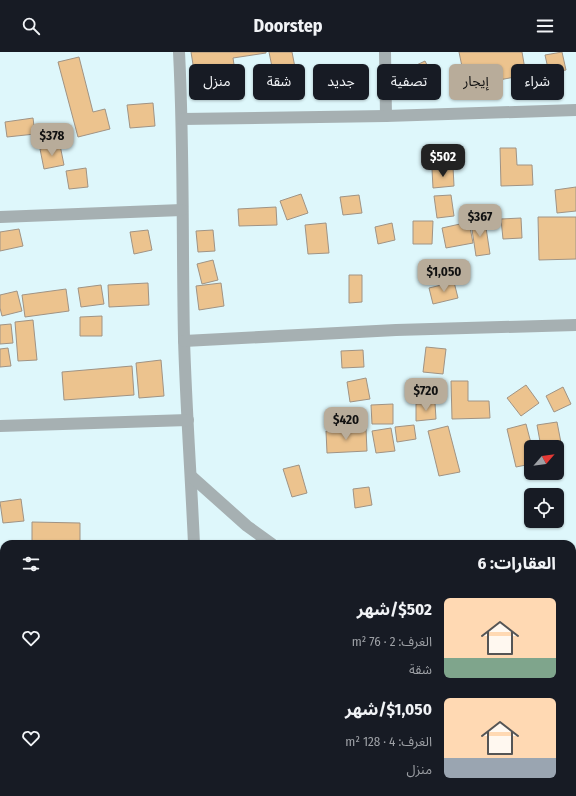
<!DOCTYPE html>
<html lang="ar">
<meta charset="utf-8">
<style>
:root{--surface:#171b24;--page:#20242c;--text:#f1f3f6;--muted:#9ea1a6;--accent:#b8ac9a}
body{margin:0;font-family:"Fira Sans Condensed","Noto Sans Arabic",sans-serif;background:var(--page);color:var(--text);direction:rtl;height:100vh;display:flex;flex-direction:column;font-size:15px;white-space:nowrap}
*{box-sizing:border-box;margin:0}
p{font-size:13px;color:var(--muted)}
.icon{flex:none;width:22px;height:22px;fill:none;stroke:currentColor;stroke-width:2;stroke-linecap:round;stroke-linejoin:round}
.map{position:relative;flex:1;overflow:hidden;direction:ltr}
.panel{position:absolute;left:0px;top:488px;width:576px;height:256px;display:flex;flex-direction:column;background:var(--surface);border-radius:12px 12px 0 0;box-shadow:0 1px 3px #0004;direction:rtl}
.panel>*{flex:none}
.hud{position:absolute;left:12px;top:12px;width:552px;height:36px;direction:rtl;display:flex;gap:8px}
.needle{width:26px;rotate:62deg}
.tools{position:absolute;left:524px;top:388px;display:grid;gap:8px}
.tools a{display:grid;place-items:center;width:40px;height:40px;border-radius:6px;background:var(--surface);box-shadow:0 1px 3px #0004;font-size:20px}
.price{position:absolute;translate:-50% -34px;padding:0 9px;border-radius:8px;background:var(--accent);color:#111;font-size:13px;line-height:26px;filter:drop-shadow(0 1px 2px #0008)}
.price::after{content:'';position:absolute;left:50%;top:24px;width:12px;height:9px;margin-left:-6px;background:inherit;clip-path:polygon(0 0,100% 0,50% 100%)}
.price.on{background:#222;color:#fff}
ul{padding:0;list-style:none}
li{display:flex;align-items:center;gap:12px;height:100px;padding:0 20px}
li span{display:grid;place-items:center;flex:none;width:112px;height:80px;border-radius:6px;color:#555}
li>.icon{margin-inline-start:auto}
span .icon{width:48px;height:48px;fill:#fffc;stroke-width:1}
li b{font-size:17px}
h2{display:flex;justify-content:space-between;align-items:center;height:48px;padding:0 20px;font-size:17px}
.pill{padding:0 14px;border-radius:6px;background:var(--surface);box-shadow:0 1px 3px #0004;font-size:14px;line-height:36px}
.pill.on{background:var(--accent);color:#111}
header{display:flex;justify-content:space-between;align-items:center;height:52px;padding:0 20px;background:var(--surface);font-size:18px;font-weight:700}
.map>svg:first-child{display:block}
.building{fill:#ecc38e;stroke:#a09384}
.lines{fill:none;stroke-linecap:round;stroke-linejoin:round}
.minor{stroke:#a6b0b2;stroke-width:12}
</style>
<header><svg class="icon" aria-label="menu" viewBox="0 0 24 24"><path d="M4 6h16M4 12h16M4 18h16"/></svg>Doorstep<svg class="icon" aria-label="search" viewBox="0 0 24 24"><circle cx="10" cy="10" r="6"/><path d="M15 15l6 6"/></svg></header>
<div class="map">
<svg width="576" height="744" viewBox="0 0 576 744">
<rect width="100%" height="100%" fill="#def7fb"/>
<g class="building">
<path d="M191,0H266V1L233,6L236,26L196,31Z"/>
<path d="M269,0H292L300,41L278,45Z"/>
<path d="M459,0H522L526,23L466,34Z"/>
<path d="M562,0L566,18L549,21L545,3Z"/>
<path d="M79,5L93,60L105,57L110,77L78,85L58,10Z"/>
<path d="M425,9L436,30L417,39L406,18Z"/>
<path d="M258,13H271L270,35L257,34Z"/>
<path d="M355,22L357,45L336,47L334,24Z"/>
<path d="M153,51L155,74L130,76L127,53Z"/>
<path d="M33,66L35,82L7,85L5,70Z"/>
<path d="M60,93L64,113L44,117L40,97Z"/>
<path d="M500,96H516L517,113H532L533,133L501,134Z"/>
<path d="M453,115L454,134L433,136L432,117Z"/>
<path d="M86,116L88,135L69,137L66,119Z"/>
<path d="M576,135V159L557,161L555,138Z"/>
<path d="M301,142L308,161L287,168L280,149Z"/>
<path d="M359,143L362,161L343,163L340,145Z"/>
<path d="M451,143L454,164L437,166L434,144Z"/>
<path d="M276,155L277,173L239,174L238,157Z"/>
<path d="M538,165H576V207L539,208Z"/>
<path d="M521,166L522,186L503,187L501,167Z"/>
<path d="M413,169H433L432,192H413Z"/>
<path d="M485,169L490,202L476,204L471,171Z"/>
<path d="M469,170L473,191L446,196L442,176Z"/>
<path d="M326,171L329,201L308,202L305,173Z"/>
<path d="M392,171L395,188L378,192L375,175Z"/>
<path d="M19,177L23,194L0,199V180Z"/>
<path d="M148,178L152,198L134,202L130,180Z"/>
<path d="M213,178L215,199L198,200L196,179Z"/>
<path d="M213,208L218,228L202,232L197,212Z"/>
<path d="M349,223H362V250L349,251Z"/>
<path d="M454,230L458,246L433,252L429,236Z"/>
<path d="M148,231L149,253L109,255L108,233Z"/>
<path d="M221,231L224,254L199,258L196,234Z"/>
<path d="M101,233L104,252L81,255L78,236Z"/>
<path d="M66,237L69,259L25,265L22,243Z"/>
<path d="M17,239L22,259L2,264L0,256V243Z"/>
<path d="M102,264V284H80V265Z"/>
<path d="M33,268L37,308L18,309L15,270Z"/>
<path d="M11,272L13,291L0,292V273Z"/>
<path d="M426,295L446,297L443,322L423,320Z"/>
<path d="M8,296L11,314L0,315V297Z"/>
<path d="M363,298L364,315L342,316L341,299Z"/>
<path d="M161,308L164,344L139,346L136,311Z"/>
<path d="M132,314L134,343L64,348L62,320Z"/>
<path d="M366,326L370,347L350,350L347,330Z"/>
<path d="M451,329H468V349H489L490,366L452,367Z"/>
<path d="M526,333L539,351L521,364L507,346Z"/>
<path d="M563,335L571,352L554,360L546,344Z"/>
<path d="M435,351L436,367L416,369V352Z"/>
<path d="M393,352V372H372L371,353Z"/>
<path d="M557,370L563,401L557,402V395H541L537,373Z"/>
<path d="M526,372L532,395L531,412L516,415L507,377Z"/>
<path d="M414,373L416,387L397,390L395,375Z"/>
<path d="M448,374L460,420L439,424L428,379Z"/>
<path d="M391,376L395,399L376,401L372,379Z"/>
<path d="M366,377L367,399L327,401L326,379Z"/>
<path d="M299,413L307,441L292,445L283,417Z"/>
<path d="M369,435L372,453L355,456L353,437Z"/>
<path d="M21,447L24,469L3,471L0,450Z"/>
<path d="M32,470L80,471V492H32Z"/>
<path d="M4,545V563H2L0,546Z"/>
<path d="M576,575V597L572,598V576Z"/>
<rect x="572" y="631" width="4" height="22"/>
<path d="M3,694L4,731L0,732V695Z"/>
<path d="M18,740H38L39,744H20Z"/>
<path d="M270,740H287L288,744H271Z"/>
<path d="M420,740H441V744H421Z"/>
</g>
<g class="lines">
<g class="minor">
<path d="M179,0C184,96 182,191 184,287C186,355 191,424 194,492"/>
<path d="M385,0L386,64"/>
<path d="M182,67L386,64L576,58"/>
<path d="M0,165L182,158"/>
<path d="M184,289L396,278L576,273"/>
<path d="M0,374L188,368"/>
<path d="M191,424L247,474L272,492"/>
<path d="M572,517H576"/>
<path d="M0,582H4"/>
<path d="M204,740L205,744"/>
<path d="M411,740V744"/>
</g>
</g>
</svg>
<div class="tools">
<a><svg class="needle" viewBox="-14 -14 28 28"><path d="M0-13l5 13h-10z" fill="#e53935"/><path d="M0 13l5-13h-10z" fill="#9ea1a6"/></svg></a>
<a><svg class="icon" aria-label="locate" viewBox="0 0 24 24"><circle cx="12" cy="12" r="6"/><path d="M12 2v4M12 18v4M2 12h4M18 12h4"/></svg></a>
</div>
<b class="price" style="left:52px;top:105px">$378</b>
<b class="price on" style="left:443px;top:126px">$502</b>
<b class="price" style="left:480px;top:186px">$367</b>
<b class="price" style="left:444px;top:241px">$1,050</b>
<b class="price" style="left:426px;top:360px">$720</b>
<b class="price" style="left:346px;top:389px">$420</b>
<div class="hud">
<a class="pill">شراء</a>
<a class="pill on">إيجار</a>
<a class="pill">تصفية</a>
<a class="pill">جديد</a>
<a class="pill">شقة</a>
<a class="pill">منزل</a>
</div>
<section class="panel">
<h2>العقارات: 6<svg class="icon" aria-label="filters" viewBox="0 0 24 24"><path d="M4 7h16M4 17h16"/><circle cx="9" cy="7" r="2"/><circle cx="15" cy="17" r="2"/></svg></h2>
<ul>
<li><span style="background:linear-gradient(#ffd9b3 75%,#7fa58c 0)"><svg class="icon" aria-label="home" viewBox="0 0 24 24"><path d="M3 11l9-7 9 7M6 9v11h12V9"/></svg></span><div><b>$502/شهر</b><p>الغرف: 2 · 76 m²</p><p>شقة</p></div><svg class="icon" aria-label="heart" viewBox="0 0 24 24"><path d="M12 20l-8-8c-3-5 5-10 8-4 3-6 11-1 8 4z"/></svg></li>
<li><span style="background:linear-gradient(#ffd9b3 75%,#9aa5b1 0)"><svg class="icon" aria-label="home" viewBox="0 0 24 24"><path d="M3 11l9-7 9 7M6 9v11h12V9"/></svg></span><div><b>$1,050/شهر</b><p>الغرف: 4 · 128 m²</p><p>منزل</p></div><svg class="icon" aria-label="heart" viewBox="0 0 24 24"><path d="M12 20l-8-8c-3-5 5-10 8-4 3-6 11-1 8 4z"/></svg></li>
</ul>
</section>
</div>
